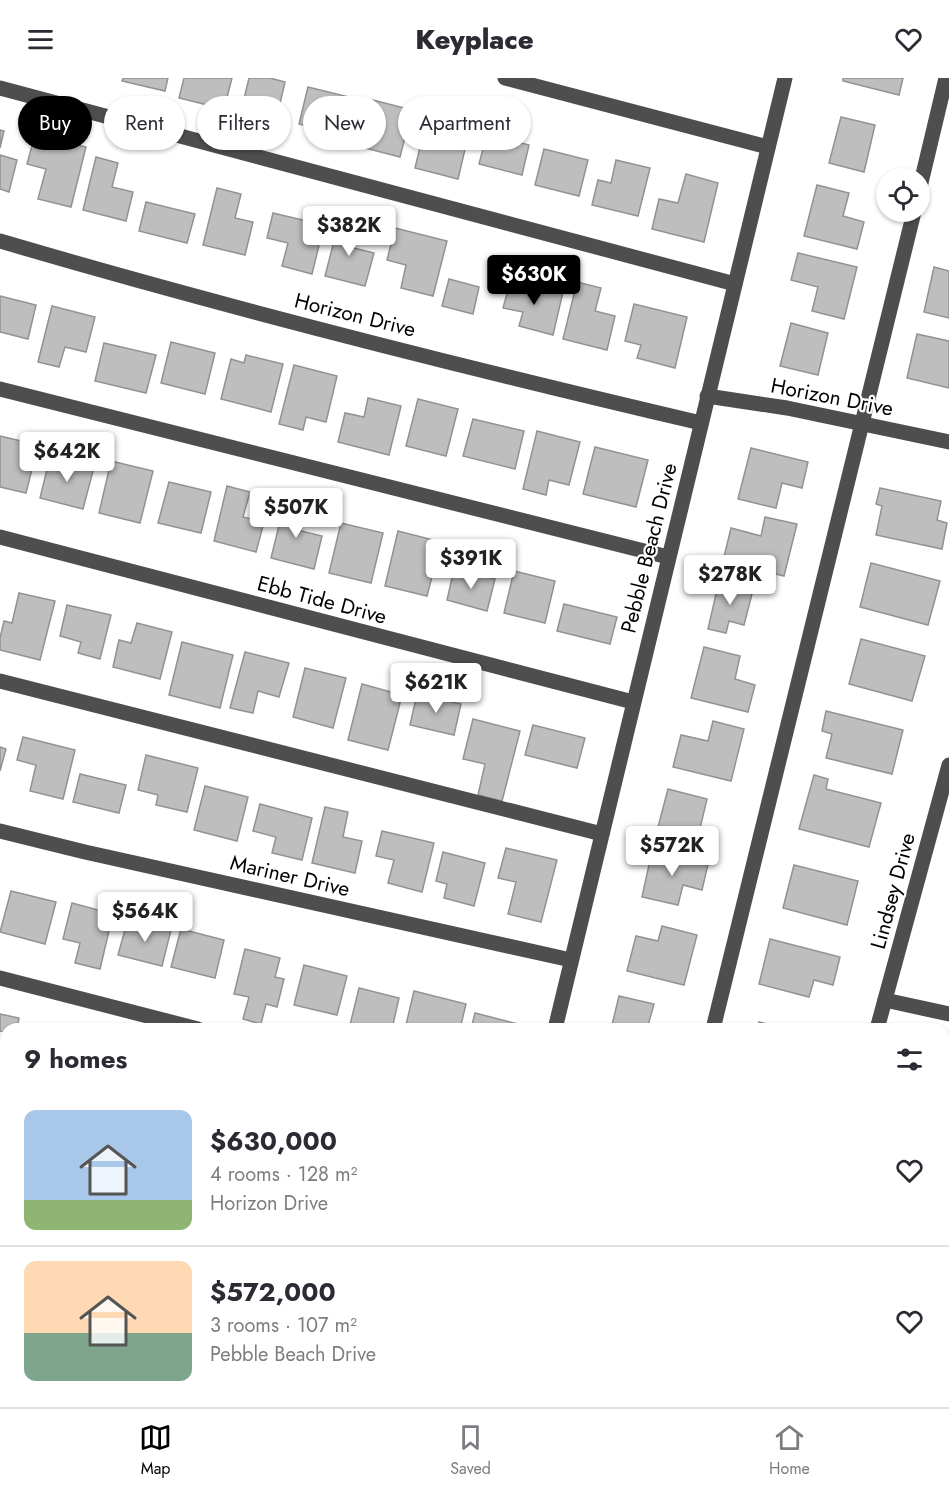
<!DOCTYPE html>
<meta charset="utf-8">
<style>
:root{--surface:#fff;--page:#f2f2f3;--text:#2b2b33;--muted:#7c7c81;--line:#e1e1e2;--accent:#000}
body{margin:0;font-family:Jost,sans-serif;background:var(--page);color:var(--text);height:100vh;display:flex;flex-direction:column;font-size:22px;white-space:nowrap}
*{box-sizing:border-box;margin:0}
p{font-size:20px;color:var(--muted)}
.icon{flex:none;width:33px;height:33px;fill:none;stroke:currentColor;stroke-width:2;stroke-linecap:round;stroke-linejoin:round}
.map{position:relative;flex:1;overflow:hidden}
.sheet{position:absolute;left:0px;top:945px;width:950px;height:384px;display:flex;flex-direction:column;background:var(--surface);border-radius:18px 18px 0 0;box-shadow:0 2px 4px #0004}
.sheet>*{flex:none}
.guide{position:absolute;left:18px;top:18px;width:600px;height:54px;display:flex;gap:12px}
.controls{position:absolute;left:876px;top:90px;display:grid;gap:12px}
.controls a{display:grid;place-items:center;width:54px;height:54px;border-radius:50%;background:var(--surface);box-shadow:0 2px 4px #0004;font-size:30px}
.price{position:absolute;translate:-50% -51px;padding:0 14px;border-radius:6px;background:#fff;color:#222;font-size:20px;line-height:39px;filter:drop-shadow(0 2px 3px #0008)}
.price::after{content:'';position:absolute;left:50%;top:36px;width:18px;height:14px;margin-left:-9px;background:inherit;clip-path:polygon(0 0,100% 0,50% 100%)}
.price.selected{background:var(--accent);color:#fff}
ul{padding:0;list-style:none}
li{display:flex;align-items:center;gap:18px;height:150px;padding:0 24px}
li+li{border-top:2px solid var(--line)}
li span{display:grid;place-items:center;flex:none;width:168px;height:120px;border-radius:12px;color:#555}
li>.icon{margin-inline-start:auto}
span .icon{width:72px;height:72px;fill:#fffc;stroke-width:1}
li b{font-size:26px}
h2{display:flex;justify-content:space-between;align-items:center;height:72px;padding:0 24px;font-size:26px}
.chip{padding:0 21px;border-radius:27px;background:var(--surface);box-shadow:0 2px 4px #0004;font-size:21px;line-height:54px}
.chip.selected{background:var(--accent);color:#fff}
header{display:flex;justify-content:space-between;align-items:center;height:78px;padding:0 24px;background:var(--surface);font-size:27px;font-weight:800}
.tab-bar{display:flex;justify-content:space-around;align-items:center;height:84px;border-top:2px solid var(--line);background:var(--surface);font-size:16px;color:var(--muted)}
.tab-bar a{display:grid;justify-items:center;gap:3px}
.tab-bar .selected{color:var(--accent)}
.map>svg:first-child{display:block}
.building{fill:#bebebe;stroke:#929292;stroke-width:1.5}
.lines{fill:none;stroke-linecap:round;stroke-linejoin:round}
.minor{stroke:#4e4e4e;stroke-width:15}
.labels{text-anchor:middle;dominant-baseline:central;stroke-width:4.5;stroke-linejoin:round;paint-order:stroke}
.street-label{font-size:21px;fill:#000;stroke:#fff}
</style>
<header><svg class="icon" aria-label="menu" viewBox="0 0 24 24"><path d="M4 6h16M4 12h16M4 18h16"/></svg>Keyplace<svg class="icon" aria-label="heart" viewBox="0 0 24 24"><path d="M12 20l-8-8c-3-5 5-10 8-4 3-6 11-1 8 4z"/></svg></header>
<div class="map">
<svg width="949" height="1329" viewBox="0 0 949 1329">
<rect width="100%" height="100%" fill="#fff"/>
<g class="building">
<path d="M123,0H168L165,13L122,3Z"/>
<path d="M184,0H232L224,31L179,20Z"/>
<path d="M249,0H270L285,4L278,34L243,25Z"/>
<path d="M843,0H903L899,17L843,3Z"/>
<path d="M308,9L353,20L343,57L299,46Z"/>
<path d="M373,22L412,32L400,79L361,69Z"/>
<path d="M436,38L471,46L458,101L415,90L422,61L430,63Z"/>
<path d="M841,39L875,47L864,94L829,85Z"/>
<path d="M0,52L4,53L0,70Z"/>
<path d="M487,56L529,67L522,97L479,86Z"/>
<path d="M35,57L86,69L71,129L38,121L46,91L27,86Z"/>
<path d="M544,71L588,82L579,118L535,107Z"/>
<path d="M0,77L17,82L9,114L0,111Z"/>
<path d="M96,79L118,85L112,109L133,114L126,143L83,132Z"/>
<path d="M616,82L650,90L638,138L592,127L598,102L611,105Z"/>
<path d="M686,96L718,105L704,164L652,151L659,121L678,125Z"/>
<path d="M817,107L849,115L843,138L864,144L857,171L804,158Z"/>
<path d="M217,110L241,116L235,140L253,144L245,177L203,167Z"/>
<path d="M146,124L195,136L187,165L139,153Z"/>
<path d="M273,135L324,147L312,196L282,188L288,165L267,160Z"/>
<path d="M339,144L359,149L354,170L374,175L365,208L325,198Z"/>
<path d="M395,150L447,163L433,218L401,210L406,187L387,182Z"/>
<path d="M798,175L857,189L844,241L812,233L818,209L791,202Z"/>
<path d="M934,189L949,193V240L924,234Z"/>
<path d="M449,201L479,209L473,236L442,228Z"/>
<path d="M511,201L563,214L553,257L519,248L523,234L503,230Z"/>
<path d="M577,204L601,210L595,233L615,238L607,272L563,261Z"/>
<path d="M0,218L36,227L28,261L0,254Z"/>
<path d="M634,226L687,239L675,290L637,280L641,267L625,263Z"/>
<path d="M52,228L95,239L86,274L65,269L59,289L38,284Z"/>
<path d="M791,245L828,255L818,297L780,288Z"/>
<path d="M917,256L949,263V310L907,300Z"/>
<path d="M171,264L215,275L205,316L161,305Z"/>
<path d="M104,265L156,277L146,315L95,303Z"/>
<path d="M246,277L283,286L271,334L221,321L231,281L244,285Z"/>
<path d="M294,287L337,298L326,344L306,339L303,352L279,346Z"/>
<path d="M368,320L401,328L389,377L338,364L345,335L364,339Z"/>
<path d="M418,321L458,331L446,378L406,368Z"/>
<path d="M473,341L524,353L515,391L463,378Z"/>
<path d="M537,353L580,364L569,407L549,402L546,417L523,411Z"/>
<path d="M0,358L38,367L26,415L0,409Z"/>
<path d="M595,369L648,382L636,429L583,416Z"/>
<path d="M751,370L808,384L802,410L782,405L776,430L738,421Z"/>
<path d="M50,379L94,389L83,431L40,420Z"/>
<path d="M111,383L153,393L140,445L99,435Z"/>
<path d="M169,404L211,414L201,455L158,445Z"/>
<path d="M227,408L250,414L243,439L264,444L256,474L214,463Z"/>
<path d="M880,410L941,423L937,442L947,445L942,471L876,457L882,428L876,426Z"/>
<path d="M285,423L307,429L301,453L322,458L314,491L271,480Z"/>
<path d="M765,439L797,446L784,498L723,483L731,450L761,458Z"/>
<path d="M341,445L383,455L371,505L329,495Z"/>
<path d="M398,453L441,464L427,518L385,508Z"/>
<path d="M871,485L940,503L928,547L860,529Z"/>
<path d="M454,491L495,501L487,533L447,522Z"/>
<path d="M514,493L555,503L545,545L504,535Z"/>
<path d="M719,503L753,512L744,547L729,543L726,555L708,551Z"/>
<path d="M19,515L55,523L40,582L0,572V560L4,543L12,545Z"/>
<path d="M564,526L617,539L610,566L557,553Z"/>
<path d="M67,527L111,537L100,581L78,575L81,564L60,558Z"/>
<path d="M137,545L172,554L160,601L113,589L119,562L131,565Z"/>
<path d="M861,561L925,578L912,623L849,606Z"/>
<path d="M182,564L233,577L220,630L169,617Z"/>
<path d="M704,569L740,578L735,601L755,607L748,634L691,620Z"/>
<path d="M245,574L289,585L279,619L258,613L253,635L230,630Z"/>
<path d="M305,590L346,600L333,650L293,639Z"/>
<path d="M362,606L402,617L388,672L348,662Z"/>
<path d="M417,616L461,626L454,657L410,647Z"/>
<path d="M826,633L903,652L892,696L826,680L832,656L822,653Z"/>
<path d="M473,641L520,653L502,723L478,717L485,686L463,681Z"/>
<path d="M713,643L744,651L731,703L673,689L681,657L708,663Z"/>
<path d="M533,647L585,660L577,690L525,677Z"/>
<path d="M23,659L75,672L63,721L30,713L36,687L17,682Z"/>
<path d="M0,669L6,671L0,693Z"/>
<path d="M146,677L198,690L187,734L156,727L158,717L138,712Z"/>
<path d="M80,696L126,707L119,735L73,724Z"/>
<path d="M814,697L828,701L826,711L881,725L869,769L799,751Z"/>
<path d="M205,708L248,719L237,763L194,752Z"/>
<path d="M668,711L707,721L697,763L657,753Z"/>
<path d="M260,726L312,740L302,782L272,775L276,759L253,753Z"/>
<path d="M325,729L348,734L343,759L362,763L355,795L312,785Z"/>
<path d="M382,753L434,765L422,814L388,805L394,782L376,778Z"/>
<path d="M506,770L557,782L541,844L508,836L516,804L498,800Z"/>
<path d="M652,773L708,786L702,812L683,807L678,827L642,819Z"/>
<path d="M443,774L485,785L474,828L444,820L447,806L436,803Z"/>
<path d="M794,787L858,803L847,847L783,830Z"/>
<path d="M11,813L56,824L45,866L0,854Z"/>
<path d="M72,825L113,836L100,891L75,885L80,865L63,861Z"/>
<path d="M128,841L171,852L162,888L118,877Z"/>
<path d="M662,848L697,857L684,907L627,893L636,858L658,863Z"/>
<path d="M181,851L224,862L215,900L171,889Z"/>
<path d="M770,861L840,879L833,907L814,902L809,919L759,906Z"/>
<path d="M245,871L280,880L275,899L284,901L277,929L266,926L261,946L243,941L249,919L234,916Z"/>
<path d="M304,887L347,898L337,937L294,927Z"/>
<path d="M359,910L399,920L392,951H349Z"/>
<path d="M414,913L466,926L460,951H405Z"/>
<path d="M619,918L654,926L647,951H611Z"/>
<path d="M475,935L518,946L517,951H471Z"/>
<path d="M0,936L19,940L17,951H6V955L0,953Z"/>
<path d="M759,944L788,951H757Z"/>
<path d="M944,991L949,993V1071L944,1070Z"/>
<path d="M6,1000V1017H0V1001Z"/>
<path d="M688,1323H734L725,1329H692Z"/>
<path d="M760,1323H773L777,1329H752Z"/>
</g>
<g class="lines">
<g class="minor">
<path d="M505,0L768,69"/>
<path d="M0,10L735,206"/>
<path d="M920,109L946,0"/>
<path d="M0,163C231,231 466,290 701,345"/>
<path d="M0,311L668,479"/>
<path d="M707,318L787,330L949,364"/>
<path d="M0,459L633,624"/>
<path d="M0,603L602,756"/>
<path d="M0,753L85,774L571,882"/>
<path d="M0,900L198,951"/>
<path d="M885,922L949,936"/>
<path d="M555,951L785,0"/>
<path d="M713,951L914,134"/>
<path d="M877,951L949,687"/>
<path d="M0,973H6"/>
<path d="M0,1173L6,1149"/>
<path d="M0,1247L6,1249"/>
<path d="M944,1294L949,1295"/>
<path d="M0,1299L6,1275"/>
</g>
</g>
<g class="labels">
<g class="street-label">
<text transform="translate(355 237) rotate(14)">Horizon Drive</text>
<text transform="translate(832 319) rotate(11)">Horizon Drive</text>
<text transform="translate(649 470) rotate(-76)">Pebble Beach Drive</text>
<text transform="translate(322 522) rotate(15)">Ebb Tide Drive</text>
<text transform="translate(290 798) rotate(13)">Mariner Drive</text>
<text transform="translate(893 813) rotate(-75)">Lindsey Drive</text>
</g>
</g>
</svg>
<div class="controls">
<a><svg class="icon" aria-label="locate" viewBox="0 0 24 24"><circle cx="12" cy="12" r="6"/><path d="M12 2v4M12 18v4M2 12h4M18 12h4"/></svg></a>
</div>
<b class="price" style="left:349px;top:179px">$382K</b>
<b class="price selected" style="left:534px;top:228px">$630K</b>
<b class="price" style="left:67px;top:405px">$642K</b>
<b class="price" style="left:296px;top:461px">$507K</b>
<b class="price" style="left:471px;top:512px">$391K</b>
<b class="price" style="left:730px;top:528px">$278K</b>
<b class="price" style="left:436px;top:636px">$621K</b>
<b class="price" style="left:672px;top:799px">$572K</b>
<b class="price" style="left:145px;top:865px">$564K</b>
<div class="guide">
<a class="chip selected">Buy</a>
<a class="chip">Rent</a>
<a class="chip">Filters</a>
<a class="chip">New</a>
<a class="chip">Apartment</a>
</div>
<section class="sheet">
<h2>9 homes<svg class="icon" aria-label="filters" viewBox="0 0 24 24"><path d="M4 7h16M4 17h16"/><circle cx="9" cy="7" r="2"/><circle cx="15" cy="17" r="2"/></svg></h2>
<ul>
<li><span style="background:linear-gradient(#a9c7e8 75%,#8fb573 0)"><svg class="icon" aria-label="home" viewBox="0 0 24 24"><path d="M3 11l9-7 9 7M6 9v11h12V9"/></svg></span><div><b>$630,000</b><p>4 rooms · 128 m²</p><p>Horizon Drive</p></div><svg class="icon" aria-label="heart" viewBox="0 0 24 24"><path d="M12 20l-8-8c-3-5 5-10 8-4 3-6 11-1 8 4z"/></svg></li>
<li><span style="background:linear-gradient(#ffd9b3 60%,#7fa58c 0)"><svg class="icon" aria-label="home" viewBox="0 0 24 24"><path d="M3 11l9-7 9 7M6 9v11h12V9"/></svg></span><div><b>$572,000</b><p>3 rooms · 107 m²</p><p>Pebble Beach Drive</p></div><svg class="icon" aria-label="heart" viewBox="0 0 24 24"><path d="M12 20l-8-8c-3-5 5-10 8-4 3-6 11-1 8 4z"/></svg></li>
</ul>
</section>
</div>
<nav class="tab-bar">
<a class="selected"><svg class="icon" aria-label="map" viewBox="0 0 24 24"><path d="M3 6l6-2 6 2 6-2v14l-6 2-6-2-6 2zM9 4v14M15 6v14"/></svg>Map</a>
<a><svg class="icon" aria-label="saved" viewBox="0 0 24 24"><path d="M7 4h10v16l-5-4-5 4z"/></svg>Saved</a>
<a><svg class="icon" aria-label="home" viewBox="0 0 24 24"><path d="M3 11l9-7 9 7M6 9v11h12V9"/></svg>Home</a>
</nav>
